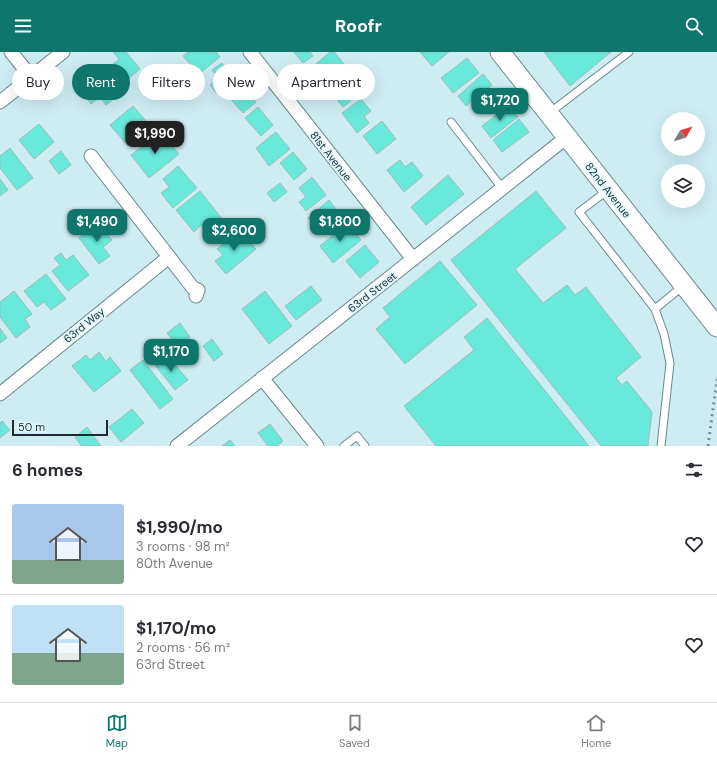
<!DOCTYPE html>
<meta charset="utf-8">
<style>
:root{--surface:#fff;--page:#f2f2f3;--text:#2b2b33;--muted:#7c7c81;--line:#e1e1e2;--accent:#0f766e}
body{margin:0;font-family:"DM Sans",sans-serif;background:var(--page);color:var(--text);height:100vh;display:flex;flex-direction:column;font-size:15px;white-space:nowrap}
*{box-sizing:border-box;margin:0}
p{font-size:13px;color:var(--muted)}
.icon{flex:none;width:22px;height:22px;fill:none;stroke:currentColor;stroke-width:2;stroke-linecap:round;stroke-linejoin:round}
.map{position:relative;height:394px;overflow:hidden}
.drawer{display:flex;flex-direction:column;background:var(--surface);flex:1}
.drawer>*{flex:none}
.top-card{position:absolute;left:12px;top:12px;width:400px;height:36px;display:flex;gap:8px}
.needle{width:26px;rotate:52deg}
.buttons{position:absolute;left:661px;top:60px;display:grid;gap:8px}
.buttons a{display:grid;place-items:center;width:44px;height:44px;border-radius:50%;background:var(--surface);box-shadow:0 4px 16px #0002;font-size:20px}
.scale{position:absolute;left:12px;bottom:10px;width:96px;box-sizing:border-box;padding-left:4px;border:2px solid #1f2b2d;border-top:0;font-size:11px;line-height:14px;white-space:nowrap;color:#1f2b2d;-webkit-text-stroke:3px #e0f9fe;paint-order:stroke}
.price{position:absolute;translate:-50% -34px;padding:0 9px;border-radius:8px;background:var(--accent);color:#fff;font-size:13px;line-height:26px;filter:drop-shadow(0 1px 2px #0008)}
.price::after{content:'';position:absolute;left:50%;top:24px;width:12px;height:9px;margin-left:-6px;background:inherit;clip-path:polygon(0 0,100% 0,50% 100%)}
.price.on{background:#222;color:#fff}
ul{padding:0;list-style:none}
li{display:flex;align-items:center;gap:12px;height:100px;padding:0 12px}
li+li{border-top:1px solid var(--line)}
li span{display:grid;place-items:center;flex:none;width:112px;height:80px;border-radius:4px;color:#555}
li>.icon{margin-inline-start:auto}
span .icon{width:48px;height:48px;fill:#fffc;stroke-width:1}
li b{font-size:17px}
h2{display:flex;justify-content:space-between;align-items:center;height:48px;padding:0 12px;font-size:17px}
.tag{padding:0 14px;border-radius:18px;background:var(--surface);box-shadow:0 4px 16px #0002;font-size:14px;line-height:36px}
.tag.on{background:var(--accent);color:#fff}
header{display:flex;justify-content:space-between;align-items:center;height:52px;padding:0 12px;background:var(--accent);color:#fff;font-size:18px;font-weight:700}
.menu{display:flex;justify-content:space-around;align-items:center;height:56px;border-top:1px solid var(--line);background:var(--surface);font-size:11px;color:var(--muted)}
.menu a{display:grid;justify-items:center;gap:2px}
.menu .on{color:var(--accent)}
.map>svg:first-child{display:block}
.building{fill:#69e8dc;stroke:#9ebdb9}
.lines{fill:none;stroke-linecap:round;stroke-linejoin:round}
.lane-casing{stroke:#6b888d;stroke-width:9}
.street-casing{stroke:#6b888d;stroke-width:15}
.secondary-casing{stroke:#6b888d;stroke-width:21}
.lane{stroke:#fff;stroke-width:7}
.street{stroke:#fff;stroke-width:13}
.secondary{stroke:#fff;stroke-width:19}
.rail{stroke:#788d91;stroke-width:3;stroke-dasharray:2 4;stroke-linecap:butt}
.labels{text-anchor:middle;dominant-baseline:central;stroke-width:4;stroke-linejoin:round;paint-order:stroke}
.street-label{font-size:11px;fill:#1f2b2d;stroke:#e0f9fe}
</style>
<header><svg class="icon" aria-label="menu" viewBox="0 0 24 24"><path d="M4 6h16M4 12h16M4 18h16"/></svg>Roofr<svg class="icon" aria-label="search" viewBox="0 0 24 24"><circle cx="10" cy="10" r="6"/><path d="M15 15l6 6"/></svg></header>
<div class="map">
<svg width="717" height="394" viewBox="0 0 717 394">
<rect width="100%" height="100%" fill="#ceedf3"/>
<g class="building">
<path d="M113,0H126L140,17L118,35L105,19L119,7Z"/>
<path d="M188,0H216L220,5L199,22L183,4Z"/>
<path d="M294,0H310L313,4L303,11Z"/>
<path d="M330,0H334L345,13L323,32L310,17Z"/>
<path d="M420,0H449L432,14Z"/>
<path d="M544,0H611L570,34Z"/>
<path d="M467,6L479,21L453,41L441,26Z"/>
<path d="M222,11L234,26L216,41L210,33L219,26L212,18Z"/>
<path d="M89,15L114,47L106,53L100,45L91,52L73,28Z"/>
<path d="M483,22L492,33L466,54L458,44Z"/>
<path d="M345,26L358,43L343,55L329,38Z"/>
<path d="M241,32L256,50L243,61L227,43Z"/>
<path d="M361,47L371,59L364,64L369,71L357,81L342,61Z"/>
<path d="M133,54L151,75L128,94L110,73Z"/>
<path d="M508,54L518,65L491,86L482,74Z"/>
<path d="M258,55L273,73L261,84L245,66Z"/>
<path d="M519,67L529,80L502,100L493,88Z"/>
<path d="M382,69L396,87L377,102L363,84Z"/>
<path d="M39,72L54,90L34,107L19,88Z"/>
<path d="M161,80L179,102L149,126L131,103Z"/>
<path d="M276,80L290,97L269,114L256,96Z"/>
<path d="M10,96L33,126L17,138L0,116V104Z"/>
<path d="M61,99L71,113L59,122L49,109Z"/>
<path d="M293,100L307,117L294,128L280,111Z"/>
<path d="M400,108L405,115L412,110L423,124L404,140L387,118Z"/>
<path d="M178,114L197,136L173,156L161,141L169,135L163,127Z"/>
<path d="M448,123L464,142L426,173L411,155Z"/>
<path d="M312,125L326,143L306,159L299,150L306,145L299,136Z"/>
<path d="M0,127L8,138L0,144Z"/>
<path d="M280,131L287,140L274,150L267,141Z"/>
<path d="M200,139L223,168L207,181L201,173L194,180L176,158Z"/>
<path d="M536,139L566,176L515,217L543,251L567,233L575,243L586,235L641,305L616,326L622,333L627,329L652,360L648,394H601L451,208Z"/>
<path d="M329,148L336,157L329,163L336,172L323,183L308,166Z"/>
<path d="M99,171L112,188L103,195L110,204L99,212L79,186Z"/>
<path d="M348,171L361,188L333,211L320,194Z"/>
<path d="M239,178L256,197L226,222L215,209L223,203L217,197Z"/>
<path d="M365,193L379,210L360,226L346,209Z"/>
<path d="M61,201L66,208L73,203L89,223L68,239L52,219L60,213L54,206Z"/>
<path d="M440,209L477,253L405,312L376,277L390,265L383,256Z"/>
<path d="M46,222L66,247L51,258L44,250L37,255L24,239Z"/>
<path d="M311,234L322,248L296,268L285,254Z"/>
<path d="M14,239L32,262L25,267L30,275L16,286L0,265V250Z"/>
<path d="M265,239L292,274L269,292L242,257Z"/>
<path d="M487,266L582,385L589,394H436L404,354L474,298L464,285Z"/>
<path d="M180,271L190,285L178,295L167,281Z"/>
<path d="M0,276L7,286L0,291Z"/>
<path d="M212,287L223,302L214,309L203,294Z"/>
<path d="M99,300L106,309L110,305L121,319L94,340L72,314L86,303L90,308Z"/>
<path d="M167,303L188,328L175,338L155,313Z"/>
<path d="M143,308L173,347L160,357L130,318Z"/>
<path d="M132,357L144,371L121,390L109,375Z"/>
<path d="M2,369L10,378L0,386V371Z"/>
<path d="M270,372L283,389L277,394H268L258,381Z"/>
<path d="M87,375L101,394H80L81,393L75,385Z"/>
<path d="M230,388L235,394H222Z"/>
</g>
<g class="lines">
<defs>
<g id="lane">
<path d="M548,62L629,0"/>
<path d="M451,70L502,136"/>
<path d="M608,138L579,160L655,257L683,234"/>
<path d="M655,257L664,282L670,311L661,394"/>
<path d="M344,394L357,384L365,394"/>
</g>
<g id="street">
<path d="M11,0L31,25"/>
<path d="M250,0L413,207"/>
<path d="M0,50L63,0"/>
<path d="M91,104L193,236L198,238L196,244"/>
<path d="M262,326L317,394"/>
<path d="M0,342L169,205"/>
<path d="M177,394L567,85"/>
</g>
<path id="secondary" d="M500,0L717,275"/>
</defs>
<use href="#lane" class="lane-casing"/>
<use href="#street" class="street-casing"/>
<use href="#secondary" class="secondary-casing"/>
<use href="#lane" class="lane"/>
<use href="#street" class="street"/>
<use href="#secondary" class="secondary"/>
<path class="rail" d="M708,394L717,327"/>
</g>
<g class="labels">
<g class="street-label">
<text transform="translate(331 104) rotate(52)">81st Avenue</text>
<text transform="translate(608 138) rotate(52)">82nd Avenue</text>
<text transform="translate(372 240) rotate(-38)">63rd Street</text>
<text transform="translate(84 273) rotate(-39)">63rd Way</text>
</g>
</g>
</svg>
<div class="buttons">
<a><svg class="needle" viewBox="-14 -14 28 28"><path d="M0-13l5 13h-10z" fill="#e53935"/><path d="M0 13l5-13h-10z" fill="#7c7c81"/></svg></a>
<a><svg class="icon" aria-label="layers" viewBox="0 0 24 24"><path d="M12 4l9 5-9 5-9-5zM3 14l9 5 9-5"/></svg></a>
</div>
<div class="scale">50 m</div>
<b class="price" style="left:500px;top:70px">$1,720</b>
<b class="price on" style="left:155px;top:103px">$1,990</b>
<b class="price" style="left:97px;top:191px">$1,490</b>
<b class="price" style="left:340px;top:191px">$1,800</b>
<b class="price" style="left:234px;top:200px">$2,600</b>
<b class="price" style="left:171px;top:321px">$1,170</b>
<div class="top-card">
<a class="tag">Buy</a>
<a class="tag on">Rent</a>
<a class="tag">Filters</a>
<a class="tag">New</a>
<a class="tag">Apartment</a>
</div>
</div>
<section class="drawer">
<h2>6 homes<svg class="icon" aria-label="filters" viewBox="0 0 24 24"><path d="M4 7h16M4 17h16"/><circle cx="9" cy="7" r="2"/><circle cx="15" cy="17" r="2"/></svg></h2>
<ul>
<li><span style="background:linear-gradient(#a9c7e8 70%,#7fa58c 0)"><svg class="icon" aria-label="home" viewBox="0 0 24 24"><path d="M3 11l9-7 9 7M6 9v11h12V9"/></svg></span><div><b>$1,990/mo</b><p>3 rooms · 98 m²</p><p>80th Avenue</p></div><svg class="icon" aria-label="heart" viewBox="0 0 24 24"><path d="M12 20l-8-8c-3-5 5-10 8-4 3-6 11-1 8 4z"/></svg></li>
<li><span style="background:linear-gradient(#bfe0f5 60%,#7fa58c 0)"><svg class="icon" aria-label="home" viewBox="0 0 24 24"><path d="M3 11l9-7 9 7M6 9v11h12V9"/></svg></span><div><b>$1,170/mo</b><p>2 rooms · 56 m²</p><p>63rd Street</p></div><svg class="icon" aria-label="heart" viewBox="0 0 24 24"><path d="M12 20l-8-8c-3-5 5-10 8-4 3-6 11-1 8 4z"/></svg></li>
</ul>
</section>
<nav class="menu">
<a class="on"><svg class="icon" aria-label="map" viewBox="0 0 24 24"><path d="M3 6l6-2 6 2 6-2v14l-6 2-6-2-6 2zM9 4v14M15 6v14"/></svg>Map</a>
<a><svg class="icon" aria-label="saved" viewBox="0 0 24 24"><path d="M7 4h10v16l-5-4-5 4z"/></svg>Saved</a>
<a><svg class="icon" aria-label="home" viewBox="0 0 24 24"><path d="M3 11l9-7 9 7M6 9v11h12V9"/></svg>Home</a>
</nav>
